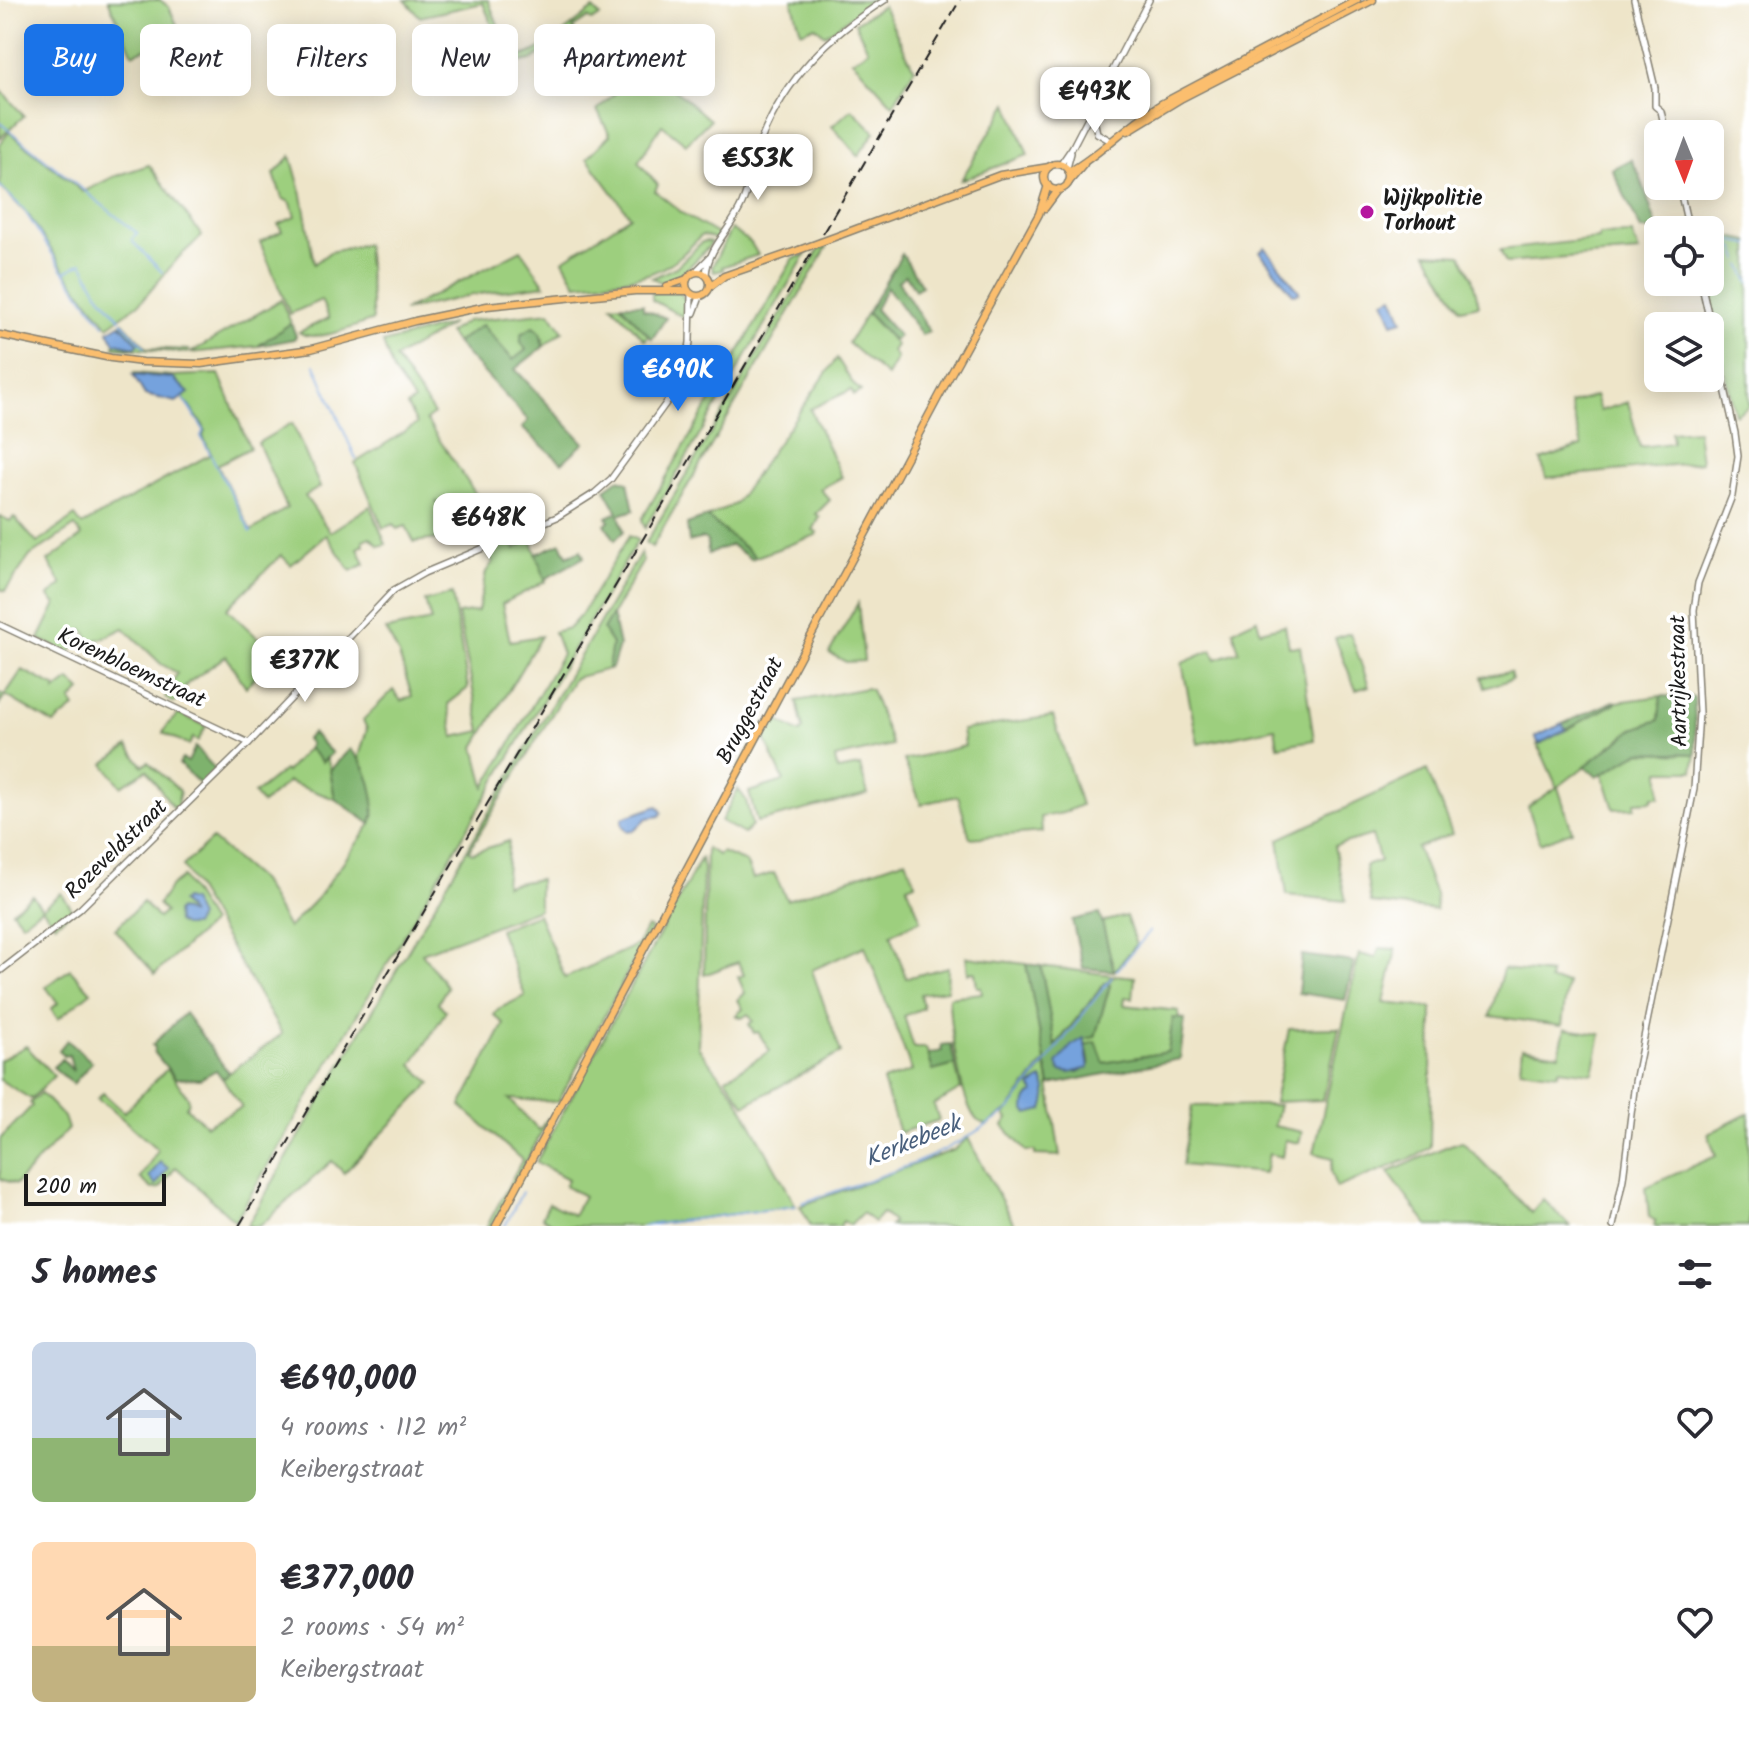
<!DOCTYPE html>
<meta charset="utf-8">
<style>
:root{--surface:#fff;--page:#f2f2f3;--text:#2b2b33;--muted:#7c7c81;--accent:#1a73e8}
body{margin:0;font-family:Kalam,sans-serif;background:var(--page);color:var(--text);height:100vh;display:flex;flex-direction:column;font-size:30px;white-space:nowrap}
*{box-sizing:border-box;margin:0}
p{font-size:26px;color:var(--muted)}
.icon{flex:none;width:44px;height:44px;fill:none;stroke:currentColor;stroke-width:2;stroke-linecap:round;stroke-linejoin:round}
.map{position:relative;height:1226px;overflow:hidden}
.side{display:flex;flex-direction:column;background:var(--surface);flex:1}
.side>*{flex:none}
.hud{position:absolute;left:24px;top:24px;width:800px;height:72px;display:flex;gap:16px}
.needle{width:52px;rotate:179deg}
.fabs{position:absolute;left:1644px;top:120px;display:grid;gap:16px}
.fabs a{display:grid;place-items:center;width:80px;height:80px;border-radius:12px;background:var(--surface);box-shadow:0 4px 20px #0003;font-size:40px}
.scale{position:absolute;left:24px;bottom:20px;width:142px;box-sizing:border-box;padding-left:8px;border:4px solid #1c1c1c;border-top:0;font-size:22px;line-height:28px;white-space:nowrap;color:#1c1c1c;-webkit-text-stroke:6px #fff;paint-order:stroke}
.price{position:absolute;translate:-50% -68px;padding:0 18px;border-radius:16px;background:#fff;color:#222;font-size:26px;line-height:52px;filter:drop-shadow(0 2px 4px #0008)}
.price::after{content:'';position:absolute;left:50%;top:48px;width:24px;height:18px;margin-left:-12px;background:inherit;clip-path:polygon(0 0,100% 0,50% 100%)}
.price.on{background:var(--accent);color:#fff}
ul{padding:0;list-style:none}
li{display:flex;align-items:center;gap:24px;height:200px;padding:0 32px}
li span{display:grid;place-items:center;flex:none;width:224px;height:160px;border-radius:12px;color:#555}
li>.icon{margin-inline-start:auto}
span .icon{width:96px;height:96px;fill:#fffc;stroke-width:1}
li b{font-size:34px}
h2{display:flex;justify-content:space-between;align-items:center;height:96px;padding:0 32px;font-size:34px}
.tag{padding:0 28px;border-radius:12px;background:var(--surface);box-shadow:0 4px 20px #0003;font-size:28px;line-height:72px}
.tag.on{background:var(--accent);color:#fff}
.map>svg:first-child{display:block}
.green{fill:#9dcf7e;stroke:#5c764d;stroke-width:2}
.forest{fill:#7eb26d;stroke:#4d6744;stroke-width:2}
.water{fill:#74a2dd;stroke:#485f7c;stroke-width:2}
.lines{fill:none;stroke-linecap:round;stroke-linejoin:round}
.stream{stroke:#74a2dd;stroke-width:2}
.tertiary-casing{stroke:#858072;stroke-width:8}
.primary-casing{stroke:#858072;stroke-width:9}
.trunk-casing{stroke:#858072;stroke-width:9}
.tertiary{stroke:#fff;stroke-width:5}
.primary{stroke:#fbbe6e;stroke-width:6}
.trunk{stroke:#fbbe6e;stroke-width:6}
.rail{stroke:#1c1c1c;stroke-width:2;stroke-dasharray:12 6;stroke-linecap:butt}
.primary-bridge-casing{stroke:#858072;stroke-width:9;stroke-linecap:butt}
.primary-bridge{stroke:#fbbe6e;stroke-width:6}
.poi-dot{fill:#b5179e;stroke:#fff;stroke-width:3}
.labels{text-anchor:middle;dominant-baseline:central;stroke-width:7;stroke-linejoin:round;paint-order:stroke}
.poi-label{font-size:22px;font-weight:bold;fill:#1c1c1c;stroke:#fff;text-anchor:start}
.street-label{font-size:22px;fill:#1c1c1c;stroke:#fff}
.water-label{font-size:24px;font-style:italic;fill:#485f7c;stroke:#fff}
</style>
<div class="map">
<svg width="1749" height="1226" viewBox="0 0 1749 1226">
<rect width="100%" height="100%" fill="#fff"/>
<filter id="ink" filterUnits="userSpaceOnUse"><feTurbulence type="fractalNoise" baseFrequency=".0125" numOctaves="2"/><feDisplacementMap in="SourceGraphic" scale="16" xChannelSelector="R" yChannelSelector="G"/><feConvolveMatrix kernelMatrix="1 2 1 2 8 2 1 2 1" color-interpolation-filters="sRGB"/></filter>
<filter id="wash" filterUnits="userSpaceOnUse"><feTurbulence type="fractalNoise" baseFrequency=".006" numOctaves="4" result="noise"/><feDisplacementMap in="SourceGraphic" scale="32" xChannelSelector="R" yChannelSelector="G"/><feGaussianBlur stdDeviation="1.8" result="paint"/><feColorMatrix in="noise" values="0 0 0 0 0 0 0 0 0 0 0 0 0 0 0 0 0 1.4 0 .05"/><feComposite in="paint" operator="in"/></filter>
<g filter="url(#wash)">
<rect width="100%" height="100%" fill="#eee5c9"/>
<g class="green">
<path d="M108,0H160L169,7L182,36L195,31L207,69L170,82L156,44L133,54Z"/>
<path d="M405,0H488L512,59C544,52 567,29 593,9L600,16L592,21L588,18L573,28L575,32L532,60L444,76V73L507,61L483,3L420,17Z"/>
<path d="M792,0H874L825,35L815,26L801,32Z"/>
<path d="M883,6L914,69L893,105L852,60L868,50L855,23Z"/>
<path d="M643,67L681,95L710,120L686,144L662,125L638,162L658,185L655,191L685,215L719,235L716,239L702,235C694,242 687,251 679,257C651,282 611,280 576,284L563,260L630,216L587,158L610,135L597,110Z"/>
<path d="M0,89L24,116L0,138Z"/>
<path d="M1008,103L1028,155L961,180Z"/>
<path d="M852,109L875,132L858,156L832,126Z"/>
<path d="M9,132L83,192L113,177L149,165L202,236L179,257L140,303L108,326L67,274L29,216L0,186V144Z"/>
<path d="M291,156L302,195L314,264L330,252L366,244L373,320C356,326 313,344 299,332L329,318L321,300L290,314L260,242L282,231L278,224L295,217L291,203L282,198L274,174Z"/>
<path d="M731,229L751,243L758,255L722,267L723,270L714,272L712,267Z"/>
<path d="M1710,233L1749,241V406L1735,415L1705,282H1710Z"/>
<path d="M1632,234L1639,252L1506,263L1500,250L1598,239L1599,235Z"/>
<path d="M707,241L711,242L710,245C698,258 681,278 663,283L652,278L676,267L702,242Z"/>
<path d="M827,247L652,547L646,543L820,248Z"/>
<path d="M521,250L545,285L472,295L403,311Z"/>
<path d="M1427,253L1461,255L1472,277L1479,305L1461,309Z"/>
<path d="M806,254L645,528L642,519L793,259Z"/>
<path d="M679,291L686,301L685,318L652,300V292Z"/>
<path d="M281,300L291,323L258,346L190,353Z"/>
<path d="M620,304L649,336L645,340L612,305Z"/>
<path d="M550,312L563,331L543,347V339L521,342L527,350L513,360L482,325L456,343L448,333L467,321Z"/>
<path d="M867,313L896,345L892,351L897,358L887,376L848,343Z"/>
<path d="M123,322L147,348L189,350L188,353L114,347L115,343L134,347L123,325L120,324Z"/>
<path d="M452,324L395,358L434,414L426,420L485,508L457,526L452,527L443,511L449,505L442,508L436,501L450,527L439,532L438,539L414,542L406,526L397,529L394,524L383,528L355,463L417,424L407,406L414,401L393,371L383,343Z"/>
<path d="M837,358L854,385L861,391L854,395L851,390L810,409L842,477L820,489L830,500L816,514L820,517L813,530L817,532L816,535L756,557L707,517L735,504Z"/>
<path d="M133,373L173,376L219,374L250,448L217,465L251,531L287,508L258,443L292,423L320,487L305,496L330,532L370,506L386,544L379,546L370,537L363,540L364,545L358,548L365,564L351,571L326,535L291,565L281,555L227,609L275,654L246,687L226,656L188,683L174,703L165,698L177,673L161,664L124,628L101,639L91,641L83,629L70,654L39,639L56,604L48,596L62,585L48,561L82,536L75,526L30,556L5,591L0,589V516L10,521L14,517L37,543L75,516L82,525L211,454L203,436L205,430L203,425L183,398L188,393L173,378Z"/>
<path d="M1595,396L1600,411L1628,402L1640,447L1672,443L1671,432L1697,430L1701,462L1546,478L1541,460L1582,446L1570,404Z"/>
<path d="M629,536L638,540L235,1221L176,1167L160,1188L152,1189L140,1178L158,1150L108,1106L97,1099L103,1093L124,1112L167,1069L188,1097L189,1102L186,1107L206,1125L242,1107L222,1078L282,1034L183,866L212,839L261,881L288,928L317,898L371,824L374,815L371,785L359,757L367,729L363,720L393,690L401,701L412,696L399,655L386,630L431,621L425,601L452,594L468,688L448,704L454,737L481,731L458,614L478,611L486,572L493,562L486,551L511,540L515,549L531,539L546,581L502,604L510,641L541,636L475,747L485,787L562,654L554,632L569,628L581,615Z"/>
<path d="M641,552L643,561L603,630L612,644L608,669L574,678L469,851L472,853L509,841L505,885L539,879V909L422,953L447,987L438,1003L446,1011L412,1065L431,1083L344,1173L332,1161L260,1226H247Z"/>
<path d="M858,603L864,661L846,662L829,653Z"/>
<path d="M1257,619L1260,631L1285,625L1289,647L1300,646L1314,740L1278,746L1275,728L1198,744L1182,663L1212,650L1216,659L1239,651L1233,630Z"/>
<path d="M1350,633L1369,686L1356,690L1335,638Z"/>
<path d="M22,670L56,687L55,691L70,680L81,691L71,701L75,707L54,724L5,695L0,704V693L5,695Z"/>
<path d="M1510,672L1512,679L1485,688L1482,677Z"/>
<path d="M867,688L871,690L892,745L835,758L837,770L860,766L868,794L757,822L749,792L784,781L765,739L775,719L800,733L803,729L797,701Z"/>
<path d="M1661,696L1659,720L1633,729L1558,787L1572,831L1540,843L1528,807L1557,787L1538,745L1617,702Z"/>
<path d="M179,714L206,726L198,741L193,738L189,745L163,733L168,724Z"/>
<path d="M1053,716L1081,805L1063,813L1041,817L1042,832L970,838L958,796L921,804L904,760L965,746L962,730Z"/>
<path d="M128,746L143,766L148,762L180,791L177,806L178,809L176,812L147,770L121,786L104,764Z"/>
<path d="M308,748L322,762L327,759L330,767L332,768L330,770L335,799L288,782L262,804L254,794L284,770L286,772Z"/>
<path d="M1640,752L1696,754L1693,771H1660V797H1653L1652,801L1635,802V808L1614,809L1603,774Z"/>
<path d="M1427,770L1452,834L1417,848L1435,894L1436,910L1371,903L1365,866L1380,861L1372,835L1334,846L1346,901L1287,895L1279,839Z"/>
<path d="M738,789L746,800L752,826L744,834L721,821Z"/>
<path d="M706,848L718,855L721,852L746,862L753,879L774,873L787,900L906,859L915,883L907,886L921,920L891,934L906,978L948,967L947,990L920,994L923,1008L904,1016L914,1048H926L933,1070L955,1065L961,1089L934,1105L939,1120L899,1133L883,1081L912,1071L865,946L812,970L841,1053L745,1105L726,1078L770,1051L758,1032L754,1033L749,1024L753,1021L748,1014L742,1018L736,1015L743,1009L738,1000L745,993L738,977L744,975L738,962L704,975Z"/>
<path d="M701,858L703,869L698,1047L736,1096L796,1206L640,1226H557L542,1217L549,1203L573,1215L584,1196L565,1186L568,1179L536,1162Z"/>
<path d="M183,877L211,923L155,974L115,929L143,902L158,918L165,912L158,904L171,886Z"/>
<path d="M61,893L71,907V912L55,924L42,908L22,923L12,911L32,895L42,908Z"/>
<path d="M538,914L565,978L637,945L647,927L651,929L558,1102L509,1099L539,1130L547,1119V1122L492,1226H487L522,1160L461,1106L504,1024L494,1015L498,1009L525,996L499,929Z"/>
<path d="M1126,916L1136,945L1114,971L1102,922Z"/>
<path d="M1379,948L1396,949L1384,1003L1432,1008L1430,1147L1417,1156L1336,1188L1331,1172L1333,1158L1314,1153L1359,954L1376,958Z"/>
<path d="M966,957L1026,964L1045,1061L1009,1109L987,1125C983,1123 978,1122 976,1119C960,1100 949,1022 949,997L982,993L981,987H977L975,972L968,973Z"/>
<path d="M1041,966L1112,975L1055,1047Z"/>
<path d="M70,969L91,992L58,1019L51,1009L58,1003L46,987Z"/>
<path d="M1503,969L1550,974L1549,981L1567,983L1562,1026L1490,1016Z"/>
<path d="M1115,975L1135,977L1133,998L1125,997L1124,1005L1179,1011L1178,1019H1173L1168,1052L1103,1063L1096,1043L1086,1045L1084,1038L1095,1037L1110,985L1107,984Z"/>
<path d="M1339,1028L1323,1100L1274,1102L1289,1029Z"/>
<path d="M1565,1029L1601,1034L1593,1073L1559,1069L1558,1074L1520,1069L1522,1048L1559,1054Z"/>
<path d="M26,1046L54,1076L31,1099L0,1080V1060Z"/>
<path d="M1046,1064L1060,1156L1035,1155V1151H1026L1003,1126L1008,1119L1005,1115Z"/>
<path d="M41,1093L64,1117L68,1129L16,1184L0,1179V1139L32,1106L30,1103Z"/>
<path d="M1279,1105L1274,1126L1302,1132L1299,1143L1285,1140L1282,1157L1269,1154L1265,1173L1182,1165L1192,1106Z"/>
<path d="M1749,1113V1226H1655L1656,1221L1649,1217L1646,1187L1716,1156L1708,1134Z"/>
<path d="M968,1138L1015,1226H890L893,1222L882,1213L874,1222L862,1213L850,1225L843,1221L840,1226H811L800,1206L954,1150Z"/>
<path d="M1462,1141L1532,1213L1543,1199L1570,1226H1428L1388,1172C1413,1163 1436,1149 1462,1141Z"/>
</g>
<g class="forest">
<path d="M1631,159L1640,176L1658,230H1641L1612,169Z"/>
<path d="M902,254L922,286L915,290L906,275L898,281L929,331L922,335L887,287L875,309L899,336L894,341L867,313Z"/>
<path d="M620,304H643V309L666,318L652,339Z"/>
<path d="M291,323L296,336L294,339L258,346Z"/>
<path d="M482,325L513,360L526,350L521,342V334L533,327L540,332L543,347L515,369L584,443L562,463L522,428L528,420L456,343Z"/>
<path d="M619,479L628,482L634,510L619,515L624,531L615,540L605,524L609,521L607,517L618,512L605,489Z"/>
<path d="M707,517L756,557L751,559L731,545L708,554L707,541L703,538L689,542L687,524Z"/>
<path d="M561,543L567,556L581,550L584,557L545,579L536,554Z"/>
<path d="M612,614L619,646L612,668L608,669L612,644L603,630Z"/>
<path d="M1661,696L1694,697L1696,754L1640,752L1597,777L1585,766L1634,729L1659,720Z"/>
<path d="M1614,701L1617,702L1566,730L1562,724Z"/>
<path d="M312,733L332,753L322,762L308,748L310,744L306,739Z"/>
<path d="M195,747L216,770L201,785L179,764L182,759L188,762Z"/>
<path d="M350,749C369,766 379,800 371,824L335,799L330,770Z"/>
<path d="M1099,914L1102,922L1114,971L1083,968L1072,920Z"/>
<path d="M1302,955L1354,962L1345,1000L1298,993Z"/>
<path d="M1026,964L1041,966L1055,1046L1105,983L1110,985L1095,1037C1073,1039 1068,1052 1060,1071L1078,1072L1090,1065L1086,1045L1096,1042L1104,1063L1168,1052L1173,1018L1185,1019L1180,1059L1050,1085Z"/>
<path d="M185,1013L228,1072L226,1077L222,1078L216,1070L200,1079L175,1078L154,1052L155,1047L152,1045Z"/>
<path d="M67,1040L92,1062L73,1084L53,1067L62,1059L73,1071L69,1055L64,1056L59,1050Z"/>
<path d="M951,1044L955,1065L933,1071L928,1054L942,1051L941,1045Z"/>
</g>
<g class="water">
<path d="M1265,247L1299,291V293L1293,294L1260,252Z"/>
<path d="M1393,296L1403,320L1393,323L1384,300Z"/>
<path d="M120,324L139,344L135,347L115,343L108,331Z"/>
<path d="M133,375L173,378L189,393L176,402L145,395Z"/>
<path d="M1562,724L1566,730L1539,744L1535,737Z"/>
<path d="M658,806L662,812L660,816L647,818L635,830L627,831L622,825V818Z"/>
<path d="M184,899L191,901L199,917L194,926H183L177,922L176,912L179,909L191,914L181,902Z"/>
<path d="M1084,1038L1089,1068L1070,1073L1060,1071L1057,1064L1071,1046Z"/>
<path d="M1042,1079C1048,1090 1047,1098 1043,1110L1028,1114L1025,1111C1025,1103 1026,1096 1034,1093L1031,1086Z"/>
<path d="M160,1162L168,1168L156,1185L149,1177Z"/>
</g>
<g class="lines">
<g class="stream">
<path d="M0,123L137,233L132,239L133,242L162,272"/>
<path d="M0,186L24,210L64,272L104,325"/>
<path d="M1739,259L1735,249L1720,239L1749,244"/>
<path d="M1741,265L1749,282"/>
<path d="M65,272L82,263L98,292L120,319"/>
<path d="M122,322L145,347"/>
<path d="M315,365L356,459"/>
<path d="M183,398L204,430L201,436L251,532"/>
<path d="M1117,970L1150,931"/>
<path d="M802,1203C859,1182 923,1166 974,1133C987,1124 998,1120 1010,1109L1112,977"/>
<path d="M505,1226L522,1192"/>
<path d="M642,1226L796,1206"/>
</g>
</g>
</g>
<g filter="url(#ink)">
<g class="lines">
<defs>
<g id="tertiary">
<path d="M1634,0L1655,88V106L1661,111L1666,134"/>
<path d="M1092,110L1097,133L1111,141"/>
<path d="M1061,164L1072,148L1149,0"/>
<path d="M1067,168L1071,153"/>
<path d="M1679,186L1689,230"/>
<path d="M694,273L709,258"/>
<path d="M706,274C708,248 732,228 742,204C751,183 753,161 761,140C786,77 830,35 885,0"/>
<path d="M694,313L700,297"/>
<path d="M0,625L249,743"/>
<path d="M0,971L80,909L249,743L394,590L424,573L557,517L595,493L611,479L685,377L690,342L691,295"/>
<path d="M1613,1226L1623,1179L1635,1082L1694,789L1699,713L1694,610L1698,583L1732,496L1738,456L1735,433L1701,282"/>
</g>
<g id="primary">
<path d="M1128,131L1182,98L1373,0"/>
<circle cx="1057" cy="177" r="13"/>
<path d="M1069,172C1102,153 1128,124 1161,104L1357,0"/>
<path d="M1068,183L1084,164"/>
<path d="M1045,208L1059,189"/>
<path d="M840,235L1000,175L1049,167"/>
<circle cx="698" cy="284" r="12"/>
<path d="M711,286L724,276L799,250"/>
<path d="M496,1226L946,383L1039,214L1048,185"/>
</g>
<g id="trunk">
<path d="M667,286L687,279"/>
<path d="M0,335L111,358L142,362L201,364L311,349L415,321L487,306L635,291H688"/>
</g>
</defs>
<use href="#tertiary" class="tertiary-casing"/>
<use href="#primary" class="primary-casing"/>
<use href="#trunk" class="trunk-casing"/>
<use href="#tertiary" class="tertiary"/>
<use href="#primary" class="primary"/>
<use href="#trunk" class="trunk"/>
<path class="rail" d="M239,1226L960,0"/>
<defs>
<path id="primary-bridge" d="M799,250L840,235"/>
</defs>
<use href="#primary-bridge" class="primary-bridge-casing"/>
<use href="#primary-bridge" class="primary-bridge"/>
</g>
</g>
<circle class="poi-dot" cx="1367" cy="212" r="8"/>
<g class="labels">
<g class="poi-label">
<text x="1383" y="199">Wijkpolitie<tspan x="1383" dy="25">Torhout</tspan></text>
</g>
<g class="street-label">
<text transform="translate(131 669) rotate(25)">Korenbloemstraat</text>
<text transform="translate(1680 681) rotate(-91)">Aartrijkestraat</text>
<text transform="translate(751 711) rotate(-62)">Bruggestraat</text>
<text transform="translate(117 850) rotate(-44)">Rozeveldstraat</text>
</g>
<g class="water-label">
<text transform="translate(913 1142) rotate(-22)">Kerkebeek</text>
</g>
</g>
</svg>
<div class="fabs">
<a><svg class="needle" viewBox="-14 -14 28 28"><path d="M0-13l5 13h-10z" fill="#e53935"/><path d="M0 13l5-13h-10z" fill="#7c7c81"/></svg></a>
<a><svg class="icon" aria-label="locate" viewBox="0 0 24 24"><circle cx="12" cy="12" r="6"/><path d="M12 2v4M12 18v4M2 12h4M18 12h4"/></svg></a>
<a><svg class="icon" aria-label="layers" viewBox="0 0 24 24"><path d="M12 4l9 5-9 5-9-5zM3 14l9 5 9-5"/></svg></a>
</div>
<div class="scale">200 m</div>
<b class="price" style="left:1095px;top:135px">€493K</b>
<b class="price" style="left:758px;top:202px">€553K</b>
<b class="price on" style="left:678px;top:413px">€690K</b>
<b class="price" style="left:489px;top:561px">€648K</b>
<b class="price" style="left:305px;top:704px">€377K</b>
<div class="hud">
<a class="tag on">Buy</a>
<a class="tag">Rent</a>
<a class="tag">Filters</a>
<a class="tag">New</a>
<a class="tag">Apartment</a>
</div>
</div>
<section class="side">
<h2>5 homes<svg class="icon" aria-label="filters" viewBox="0 0 24 24"><path d="M4 7h16M4 17h16"/><circle cx="9" cy="7" r="2"/><circle cx="15" cy="17" r="2"/></svg></h2>
<ul>
<li><span style="background:linear-gradient(#c9d6e8 60%,#8fb573 0)"><svg class="icon" aria-label="home" viewBox="0 0 24 24"><path d="M3 11l9-7 9 7M6 9v11h12V9"/></svg></span><div><b>€690,000</b><p>4 rooms · 112 m²</p><p>Keibergstraat</p></div><svg class="icon" aria-label="heart" viewBox="0 0 24 24"><path d="M12 20l-8-8c-3-5 5-10 8-4 3-6 11-1 8 4z"/></svg></li>
<li><span style="background:linear-gradient(#ffd9b3 65%,#c2b280 0)"><svg class="icon" aria-label="home" viewBox="0 0 24 24"><path d="M3 11l9-7 9 7M6 9v11h12V9"/></svg></span><div><b>€377,000</b><p>2 rooms · 54 m²</p><p>Keibergstraat</p></div><svg class="icon" aria-label="heart" viewBox="0 0 24 24"><path d="M12 20l-8-8c-3-5 5-10 8-4 3-6 11-1 8 4z"/></svg></li>
</ul>
</section>
